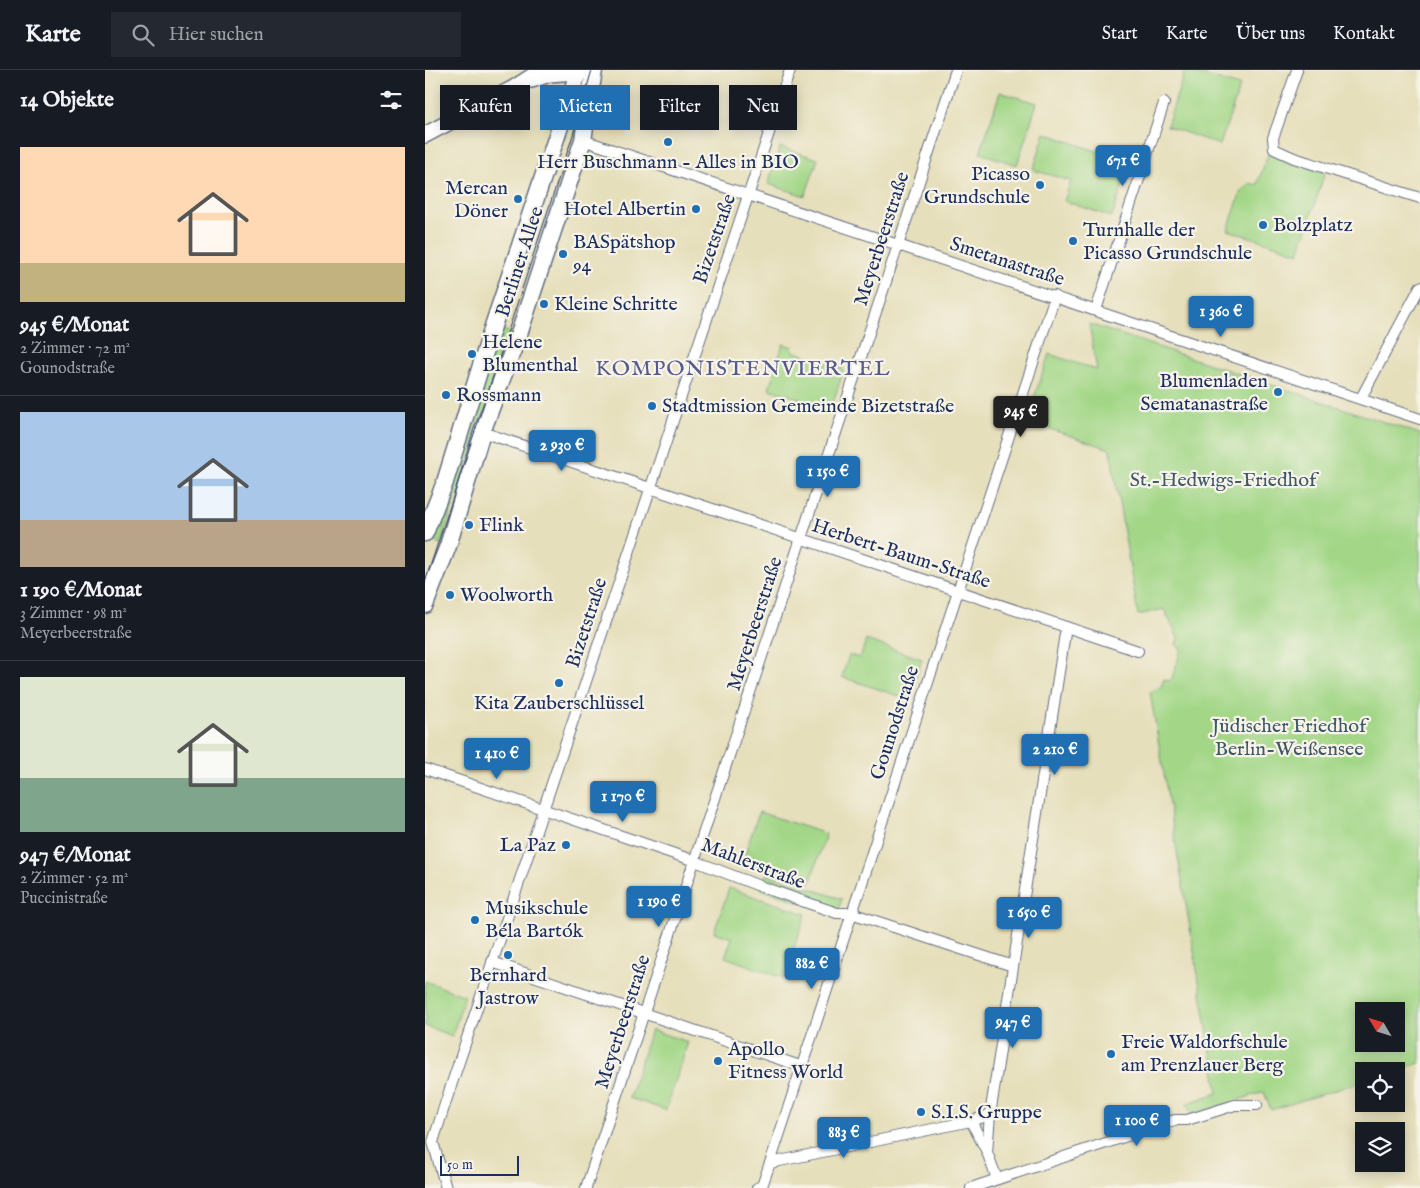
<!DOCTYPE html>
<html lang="de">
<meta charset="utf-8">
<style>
:root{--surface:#171b24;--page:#242831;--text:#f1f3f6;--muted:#9ea1a6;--line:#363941;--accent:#1f6fb2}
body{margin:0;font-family:"IM FELL English",serif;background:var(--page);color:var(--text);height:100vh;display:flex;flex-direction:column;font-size:19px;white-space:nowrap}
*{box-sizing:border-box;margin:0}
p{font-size:16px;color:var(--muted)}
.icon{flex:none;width:28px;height:28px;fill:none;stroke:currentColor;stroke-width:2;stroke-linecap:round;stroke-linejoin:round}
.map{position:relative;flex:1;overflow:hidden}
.drawer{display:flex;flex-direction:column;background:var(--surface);width:425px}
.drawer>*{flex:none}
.banner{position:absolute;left:15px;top:15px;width:475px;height:45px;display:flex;gap:10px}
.needle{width:32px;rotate:308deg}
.tools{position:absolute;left:930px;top:932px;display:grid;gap:10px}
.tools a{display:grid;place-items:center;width:50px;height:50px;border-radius:0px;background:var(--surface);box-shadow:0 2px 12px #0003;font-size:25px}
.scale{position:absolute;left:15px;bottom:12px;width:79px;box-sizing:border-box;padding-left:5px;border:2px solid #1b2f5e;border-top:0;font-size:14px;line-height:18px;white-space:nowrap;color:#1b2f5e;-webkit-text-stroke:4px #f7f3e8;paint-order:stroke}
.price{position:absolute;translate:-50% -42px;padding:0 11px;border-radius:5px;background:var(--accent);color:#fff;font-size:16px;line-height:32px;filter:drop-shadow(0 1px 2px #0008)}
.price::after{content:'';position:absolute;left:50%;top:30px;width:15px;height:11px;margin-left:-8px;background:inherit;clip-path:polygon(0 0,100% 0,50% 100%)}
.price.on{background:#222;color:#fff}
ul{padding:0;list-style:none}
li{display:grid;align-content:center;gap:10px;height:265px;padding:0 20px}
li+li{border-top:1px solid var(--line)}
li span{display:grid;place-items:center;height:155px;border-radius:0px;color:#555}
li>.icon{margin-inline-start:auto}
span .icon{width:90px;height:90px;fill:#fffc;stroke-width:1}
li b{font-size:21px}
h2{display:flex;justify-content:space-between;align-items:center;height:60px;padding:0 20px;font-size:21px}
.chip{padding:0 18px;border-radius:0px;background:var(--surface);box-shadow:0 2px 12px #0003;font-size:18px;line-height:45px}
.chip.on{background:var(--accent);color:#fff}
header{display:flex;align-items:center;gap:30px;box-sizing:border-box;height:70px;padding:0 25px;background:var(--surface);border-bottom:1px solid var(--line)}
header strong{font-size:24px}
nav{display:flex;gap:28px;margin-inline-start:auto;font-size:18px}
.search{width:350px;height:45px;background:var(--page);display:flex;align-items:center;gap:12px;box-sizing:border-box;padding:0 18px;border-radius:0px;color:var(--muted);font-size:19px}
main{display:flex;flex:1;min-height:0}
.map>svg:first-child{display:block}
.green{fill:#a3d787;stroke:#5f8372;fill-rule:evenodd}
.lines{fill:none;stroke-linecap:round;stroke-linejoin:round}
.street-casing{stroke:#626d7f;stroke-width:12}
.secondary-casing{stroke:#626d7f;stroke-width:18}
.primary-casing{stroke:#626d7f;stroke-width:19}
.street{stroke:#fff;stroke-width:10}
.secondary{stroke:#fff;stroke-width:15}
.primary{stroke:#fff;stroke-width:16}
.tram{stroke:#1b2f5e;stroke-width:1}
.poi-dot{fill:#1f6fb2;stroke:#f7f3e8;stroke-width:2}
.labels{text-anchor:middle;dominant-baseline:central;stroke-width:4.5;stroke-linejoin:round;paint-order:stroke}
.poi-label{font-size:20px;fill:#1b2f5e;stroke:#f7f3e8;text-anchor:start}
.street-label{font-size:20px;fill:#1b2f5e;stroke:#f7f3e8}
.park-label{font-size:20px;fill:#3d5968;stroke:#f7f3e8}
.quarter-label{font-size:22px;letter-spacing:1px;fill:#555b8e;stroke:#f7f3e8}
</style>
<header>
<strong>Karte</strong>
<div class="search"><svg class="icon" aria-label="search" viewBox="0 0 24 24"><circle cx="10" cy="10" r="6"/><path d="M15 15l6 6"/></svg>Hier suchen</div>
<nav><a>Start</a><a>Karte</a><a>Über uns</a><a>Kontakt</a></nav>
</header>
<main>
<section class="drawer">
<h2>14 Objekte<svg class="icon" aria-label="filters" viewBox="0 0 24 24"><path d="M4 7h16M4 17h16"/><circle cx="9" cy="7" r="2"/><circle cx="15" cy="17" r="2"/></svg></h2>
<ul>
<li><span style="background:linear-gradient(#ffd9b3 75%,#c2b280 0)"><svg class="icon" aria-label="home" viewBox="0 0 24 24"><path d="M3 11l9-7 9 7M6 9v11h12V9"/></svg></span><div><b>945 €/Monat</b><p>2 Zimmer · 72 m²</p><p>Gounodstraße</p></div></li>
<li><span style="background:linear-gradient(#a9c7e8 70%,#b9a48a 0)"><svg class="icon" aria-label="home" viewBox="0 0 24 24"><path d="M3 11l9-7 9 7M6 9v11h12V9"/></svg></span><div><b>1 190 €/Monat</b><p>3 Zimmer · 98 m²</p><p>Meyerbeerstraße</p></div></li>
<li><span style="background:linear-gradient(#dfe7d0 65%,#7fa58c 0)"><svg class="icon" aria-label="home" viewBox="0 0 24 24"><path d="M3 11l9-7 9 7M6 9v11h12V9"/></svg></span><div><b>947 €/Monat</b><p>2 Zimmer · 52 m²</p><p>Puccinistraße</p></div></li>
</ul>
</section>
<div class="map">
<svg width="995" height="1118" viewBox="0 0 995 1118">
<rect width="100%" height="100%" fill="#f7f3e8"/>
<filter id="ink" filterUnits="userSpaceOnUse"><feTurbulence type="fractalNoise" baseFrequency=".02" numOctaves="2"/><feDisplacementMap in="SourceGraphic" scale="10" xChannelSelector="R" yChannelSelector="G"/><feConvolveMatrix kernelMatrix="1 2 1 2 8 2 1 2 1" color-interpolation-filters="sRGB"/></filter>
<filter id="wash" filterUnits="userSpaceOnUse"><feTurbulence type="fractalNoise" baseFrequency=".0096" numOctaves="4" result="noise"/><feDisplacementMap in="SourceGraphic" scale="20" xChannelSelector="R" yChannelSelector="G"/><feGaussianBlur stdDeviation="1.12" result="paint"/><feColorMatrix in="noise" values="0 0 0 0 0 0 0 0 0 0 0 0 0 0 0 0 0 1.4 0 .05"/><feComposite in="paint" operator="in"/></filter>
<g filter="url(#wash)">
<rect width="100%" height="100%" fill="#e6dfbb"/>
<g class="green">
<path d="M760,0L815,16L795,75L742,56Z"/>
<path d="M575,22L612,33L592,95L555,83Z"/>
<path d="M620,63L705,93L687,147L639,131L646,111L608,100Z"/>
<path d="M355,77L393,89L380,126L343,114Z"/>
<path d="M843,84L900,102L874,183L803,160L816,121L825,113L832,115Z"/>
<path d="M664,254L995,364V993L969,1001H939V1011L846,1040L839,1022L766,1045L762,1033L793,1023L725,622L736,617L739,609L744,611L747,608L755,583L756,579L751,575L753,568L739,539L713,545L685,379L601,351L624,284L672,300ZM939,941H971V974H939Z"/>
<path d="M72,258L89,264L15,475L4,465Z"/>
<path d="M358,274L368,277L367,281L419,299L406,339L344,319Z"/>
<path d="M441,570L497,589L483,629L417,607L424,585L435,588Z"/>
<path d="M334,742L401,764L385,813L318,790Z"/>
<path d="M341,804L417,829L412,844L336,819Z"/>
<path d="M304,818L381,844L358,908L300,887L307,868L289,862Z"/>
<path d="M0,911L40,926L27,966L0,956Z"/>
<path d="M226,960L263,972L241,1040L204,1028Z"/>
</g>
</g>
<g filter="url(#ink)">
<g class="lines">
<defs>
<g id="street">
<path d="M872,0L848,68L849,79L869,88L995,128"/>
<path d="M158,70L995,349"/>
<path d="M671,240L739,33"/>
<path d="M936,328L995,217"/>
<path d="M57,362L713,581"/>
<path d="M0,699L270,791L337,817L412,843H426L588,896"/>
<path d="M67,892L375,996"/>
<path d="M546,1051L562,1082L572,1109"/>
<path d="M562,1082L565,1045L641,557"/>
<path d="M345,1093L630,226"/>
<path d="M21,1118L8,1072L20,1034L365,0"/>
<path d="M161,1118L531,0"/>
<path d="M332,1118L337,1116L345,1093L546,1051L565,1045"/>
<path d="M546,1118L750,1050H762L810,1035H832"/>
</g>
<g id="secondary">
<path d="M107,10L125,4L163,1"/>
<path d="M0,65L87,19L117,0"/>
</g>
<g id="primary">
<path d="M0,463L20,412L69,253L154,0"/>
<path d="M0,535L23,476L57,362L95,261L158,70L169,0"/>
</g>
</defs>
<use href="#street" class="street-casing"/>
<use href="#secondary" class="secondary-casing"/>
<use href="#primary" class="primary-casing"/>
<use href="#street" class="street"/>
<use href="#secondary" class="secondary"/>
<use href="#primary" class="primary"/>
<path class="tram" d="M0,512L147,68L167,0"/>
</g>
</g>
<g class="poi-dot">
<circle cx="243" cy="72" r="5"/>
<circle cx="615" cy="115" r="5"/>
<circle cx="93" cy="129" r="5"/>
<circle cx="271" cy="139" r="5"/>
<circle cx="838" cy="155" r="5"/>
<circle cx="648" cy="171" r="5"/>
<circle cx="138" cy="184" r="5"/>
<circle cx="119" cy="234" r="5"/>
<circle cx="47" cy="284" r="5"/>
<circle cx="853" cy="322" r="5"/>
<circle cx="21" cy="325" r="5"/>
<circle cx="227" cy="336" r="5"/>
<circle cx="44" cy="455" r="5"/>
<circle cx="25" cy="525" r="5"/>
<circle cx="134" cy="613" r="5"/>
<circle cx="141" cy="775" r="5"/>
<circle cx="50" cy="850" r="5"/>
<circle cx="83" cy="885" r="5"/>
<circle cx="686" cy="984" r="5"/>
<circle cx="293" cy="991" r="5"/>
<circle cx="496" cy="1042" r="5"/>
</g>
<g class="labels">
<g class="poi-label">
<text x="243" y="92" text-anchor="middle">Herr Buschmann - Alles in BIO</text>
<text x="605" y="104" text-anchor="end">Picasso<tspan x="605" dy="23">Grundschule</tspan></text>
<text x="83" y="118" text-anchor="end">Mercan<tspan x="83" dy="23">Döner</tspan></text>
<text x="261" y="139" text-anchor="end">Hotel Albertin</text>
<text x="848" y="155">Bolzplatz</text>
<text x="658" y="160">Turnhalle der<tspan x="658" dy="23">Picasso Grundschule</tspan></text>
<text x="148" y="172">BASpätshop<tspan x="148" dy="23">94</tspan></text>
<text x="129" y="234">Kleine Schritte</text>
<text x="57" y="272">Helene<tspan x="57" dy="23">Blumenthal</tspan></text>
<text x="843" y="311" text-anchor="end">Blumenladen<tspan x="843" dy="23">Sematanastraße</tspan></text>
<text x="31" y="325">Rossmann</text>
<text x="237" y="336">Stadtmission Gemeinde Bizetstraße</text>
<text x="54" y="455">Flink</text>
<text x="35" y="525">Woolworth</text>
<text x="134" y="633" text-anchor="middle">Kita Zauberschlüssel</text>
<text x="131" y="775" text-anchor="end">La Paz</text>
<text x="60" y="838">Musikschule<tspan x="60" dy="23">Béla Bartók</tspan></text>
<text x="83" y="905" text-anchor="middle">Bernhard<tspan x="83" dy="23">Jastrow</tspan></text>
<text x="696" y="972">Freie Waldorfschule<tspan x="696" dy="23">am Prenzlauer Berg</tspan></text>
<text x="303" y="979">Apollo<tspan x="303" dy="23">Fitness World</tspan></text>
<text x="506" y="1042">S.I.S. Gruppe</text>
</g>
<g class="street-label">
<text transform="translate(290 169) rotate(-71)">Bizetstraße</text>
<text transform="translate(457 169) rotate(-72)">Meyerbeerstraße</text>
<text transform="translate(95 192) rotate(-72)">Berliner Allee</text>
<text transform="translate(582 192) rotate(18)">Smetanastraße</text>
<text transform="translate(476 484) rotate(18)">Herbert-Baum-Straße</text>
<text transform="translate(162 553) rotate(-72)">Bizetstraße</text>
<text transform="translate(330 554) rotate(-72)">Meyerbeerstraße</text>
<text transform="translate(470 653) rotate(-72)">Gounodstraße</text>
<text transform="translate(328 794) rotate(21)">Mahlerstraße</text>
<text transform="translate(198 952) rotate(-72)">Meyerbeerstraße</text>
</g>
<g class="park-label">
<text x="798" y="410">St.-Hedwigs-Friedhof</text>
<text x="864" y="656">Jüdischer Friedhof<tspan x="864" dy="23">Berlin-Weißensee</tspan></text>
</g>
<g class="quarter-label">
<text x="318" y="299">KOMPONISTENVIERTEL</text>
</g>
</g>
</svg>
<div class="tools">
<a><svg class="needle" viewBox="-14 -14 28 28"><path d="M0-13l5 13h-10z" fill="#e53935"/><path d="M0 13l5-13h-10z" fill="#9ea1a6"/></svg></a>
<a><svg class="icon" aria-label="locate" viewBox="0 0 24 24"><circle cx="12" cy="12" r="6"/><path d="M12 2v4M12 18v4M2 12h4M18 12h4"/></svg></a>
<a><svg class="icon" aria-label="layers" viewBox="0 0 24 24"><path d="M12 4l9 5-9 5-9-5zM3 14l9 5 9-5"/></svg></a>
</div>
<div class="scale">50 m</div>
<b class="price" style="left:698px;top:117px">671 €</b>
<b class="price" style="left:796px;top:268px">1 360 €</b>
<b class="price on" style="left:596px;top:368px">945 €</b>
<b class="price" style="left:137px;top:402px">2 930 €</b>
<b class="price" style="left:403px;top:428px">1 150 €</b>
<b class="price" style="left:630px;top:706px">2 210 €</b>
<b class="price" style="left:72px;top:710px">1 410 €</b>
<b class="price" style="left:198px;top:753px">1 170 €</b>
<b class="price" style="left:234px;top:858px">1 190 €</b>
<b class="price" style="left:604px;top:869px">1 650 €</b>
<b class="price" style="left:387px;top:920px">882 €</b>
<b class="price" style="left:588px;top:979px">947 €</b>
<b class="price" style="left:712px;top:1077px">1 100 €</b>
<b class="price" style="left:419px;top:1089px">883 €</b>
<div class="banner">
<a class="chip">Kaufen</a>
<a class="chip on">Mieten</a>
<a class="chip">Filter</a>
<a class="chip">Neu</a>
</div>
</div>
</main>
